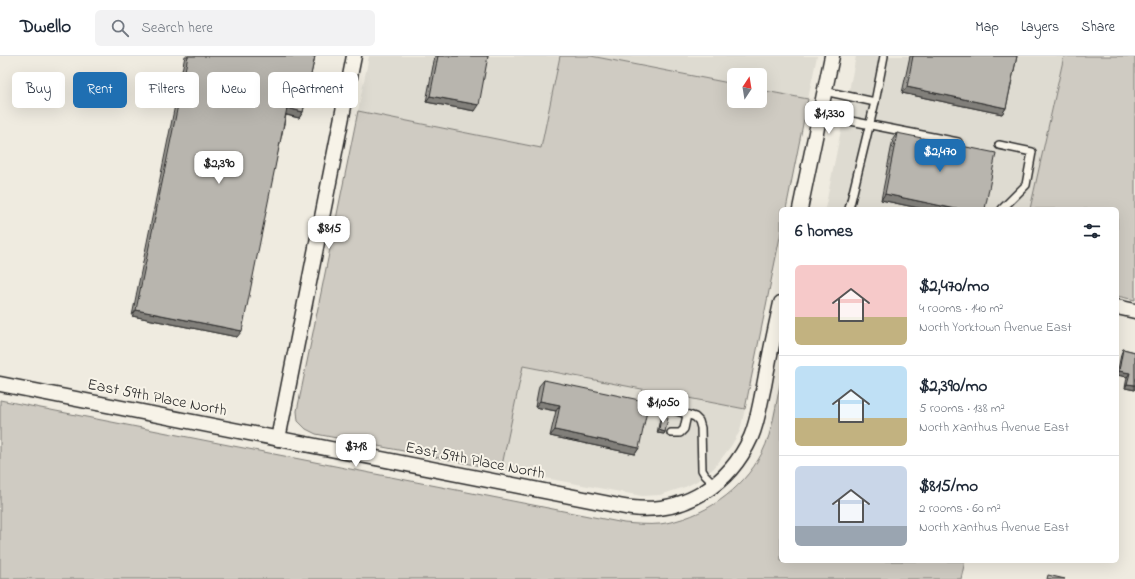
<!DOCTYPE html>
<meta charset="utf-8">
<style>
:root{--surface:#fff;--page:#f2f2f3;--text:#1f2937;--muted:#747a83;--line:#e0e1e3;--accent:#1f6fb2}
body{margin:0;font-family:"Indie Flower",sans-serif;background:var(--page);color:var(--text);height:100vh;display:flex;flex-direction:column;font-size:15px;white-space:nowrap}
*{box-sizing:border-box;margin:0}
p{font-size:13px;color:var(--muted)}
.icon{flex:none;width:22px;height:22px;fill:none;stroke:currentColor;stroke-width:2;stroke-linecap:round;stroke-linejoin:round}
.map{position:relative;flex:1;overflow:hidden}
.sheet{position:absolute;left:779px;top:151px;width:340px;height:356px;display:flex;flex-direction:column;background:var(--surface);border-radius:6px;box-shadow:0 4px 16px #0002}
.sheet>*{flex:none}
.top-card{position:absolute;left:12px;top:16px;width:380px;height:36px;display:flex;gap:8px}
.needle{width:26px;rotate:12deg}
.buttons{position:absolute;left:727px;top:12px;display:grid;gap:8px}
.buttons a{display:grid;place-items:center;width:40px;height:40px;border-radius:6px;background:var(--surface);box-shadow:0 4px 16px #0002;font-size:20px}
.price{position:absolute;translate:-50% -34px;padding:0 9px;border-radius:8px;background:#fff;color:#222;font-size:13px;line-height:26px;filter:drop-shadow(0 1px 2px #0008)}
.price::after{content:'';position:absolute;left:50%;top:24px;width:12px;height:9px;margin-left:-6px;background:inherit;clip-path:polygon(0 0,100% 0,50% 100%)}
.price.selected{background:var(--accent);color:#fff}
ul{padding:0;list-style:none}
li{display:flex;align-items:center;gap:12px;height:100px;padding:0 16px}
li+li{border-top:1px solid var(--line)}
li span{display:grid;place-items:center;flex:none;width:112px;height:80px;border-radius:6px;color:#555}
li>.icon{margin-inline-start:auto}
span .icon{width:48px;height:48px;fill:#fffc;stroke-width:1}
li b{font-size:17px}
h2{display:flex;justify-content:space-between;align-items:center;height:48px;padding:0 16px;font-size:17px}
.chip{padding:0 14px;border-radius:6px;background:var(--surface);box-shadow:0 4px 16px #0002;font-size:14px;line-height:36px}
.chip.selected{background:var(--accent);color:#fff}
header{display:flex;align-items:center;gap:24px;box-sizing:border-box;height:56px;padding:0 20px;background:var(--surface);border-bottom:1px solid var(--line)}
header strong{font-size:19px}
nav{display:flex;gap:22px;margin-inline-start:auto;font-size:14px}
.search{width:280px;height:36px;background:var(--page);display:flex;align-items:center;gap:10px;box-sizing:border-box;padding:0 14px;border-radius:6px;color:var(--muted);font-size:15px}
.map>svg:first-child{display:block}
.built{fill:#dedbd1}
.green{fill:#cfcbc2;stroke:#7d7b76}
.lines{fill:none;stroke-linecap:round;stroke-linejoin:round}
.lane-casing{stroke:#2b2b2b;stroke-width:10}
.street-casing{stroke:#2b2b2b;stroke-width:17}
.lane{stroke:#f7f3e8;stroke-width:7}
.street{stroke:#f7f3e8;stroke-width:14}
.wall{fill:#9e9c96;stroke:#2b2b2b}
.shaded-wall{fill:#817f7a;stroke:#2b2b2b}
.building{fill:#b8b5ae;stroke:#2b2b2b}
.labels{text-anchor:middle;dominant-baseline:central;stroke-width:4;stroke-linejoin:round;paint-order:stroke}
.street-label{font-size:16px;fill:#2b2b2b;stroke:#f7f3e8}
</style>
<header>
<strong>Dwello</strong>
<div class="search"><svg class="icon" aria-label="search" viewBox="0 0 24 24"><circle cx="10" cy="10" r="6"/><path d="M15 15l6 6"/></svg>Search here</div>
<nav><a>Map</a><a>Layers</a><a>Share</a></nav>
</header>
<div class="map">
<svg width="1135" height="523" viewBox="0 0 1135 523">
<rect width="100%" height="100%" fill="#efebe0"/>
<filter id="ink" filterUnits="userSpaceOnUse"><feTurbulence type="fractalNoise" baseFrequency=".025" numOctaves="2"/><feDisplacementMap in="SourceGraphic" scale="8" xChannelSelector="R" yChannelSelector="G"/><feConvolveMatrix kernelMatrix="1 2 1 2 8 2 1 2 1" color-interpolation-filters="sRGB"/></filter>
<g filter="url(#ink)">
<g class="built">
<path d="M369,0H560L541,92L358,55Z"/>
<path d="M591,0H817L808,43L760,34V19H734V28Z"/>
<path d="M856,0H1064L1030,153H825Z"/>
<path d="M522,310L745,353L740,375L731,390L714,412L697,425L685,431L660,439L642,440L501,414Z"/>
</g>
<g class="green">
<path d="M560,0H591L734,28V45H760V34L808,43L786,153H781V176L745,353L523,310L501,414L316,378L306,373L298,365L297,355L358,55L541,92Z"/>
<path d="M1064,0H1135V244L1117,240V153H1030Z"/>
<path d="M781,323V505H965L961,523H0V344L624,467C636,468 648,469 660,468C703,462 742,435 762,397C773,375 776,348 781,323Z"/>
</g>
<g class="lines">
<defs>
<g id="lane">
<path d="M824,35L875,46"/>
<path d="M820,59L958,86"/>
<path d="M999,89L1032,96L1026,129L1002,153"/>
<path d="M849,153L875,46L884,0"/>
<path d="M665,351L695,361L699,365L701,372L702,414L705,419L715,429"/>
<path d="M671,377H680L684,373L687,359"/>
</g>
<g id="street">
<path d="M800,153L832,0"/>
<path d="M1117,251L1135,255"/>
<path d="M0,328L605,447C614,449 623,451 632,452C685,458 730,428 751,381C758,365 760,347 764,330C769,302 775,274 781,247"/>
<path d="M278,383L354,0"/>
</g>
</defs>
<use href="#lane" class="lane-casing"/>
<use href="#street" class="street-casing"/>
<use href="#lane" class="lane"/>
<use href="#street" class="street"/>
</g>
<g class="wall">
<path d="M185,0H315L303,56L299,62L286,59L237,281L132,260Z"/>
<path d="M435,0H488L475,55L426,46Z"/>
<path d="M910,0H1017L1006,52L1002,58L902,37Z"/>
<path d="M897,77L985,153H923L881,144L893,83Z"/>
<path d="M1123,293L1135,296V334L1125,332L1127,321L1117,319L1121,298Z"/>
<path d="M544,324L639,392L635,398L550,380L556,355L535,351L539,330Z"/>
<path d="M661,361L665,376L664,378L657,377L660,363Z"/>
</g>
<g class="shaded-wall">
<path d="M907,31L1006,52L1002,58L902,37Z"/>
<path d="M430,40L479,49L475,55L426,46Z"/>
<path d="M287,52L303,56L299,62L283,58Z"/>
<path d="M885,138L956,153H923L881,144Z"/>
<path d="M136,254L242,275L237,281L132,260Z"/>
<path d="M1119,315L1130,317L1127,321L1117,319Z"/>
<path d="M1127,328L1135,329V334L1125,332Z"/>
<path d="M540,345L560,349L556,355L535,351Z"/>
<path d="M555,374L639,392L635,398L550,380Z"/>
<path d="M659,374L665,376L664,378L657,377Z"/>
</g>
<g class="building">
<path d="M188,0H315L303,56L287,52L242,275L136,254Z"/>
<path d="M438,0H488L479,49L430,40Z"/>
<path d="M913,0H1017L1006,52L907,31Z"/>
<path d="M897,77L996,97L985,153H956L885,138Z"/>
<path d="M1123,293L1135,296V329L1127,328L1130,317L1119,315Z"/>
<path d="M544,324L649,346L639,392L555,374L560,349L540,345Z"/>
<path d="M661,361L668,362L665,376L659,374Z"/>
<path d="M1048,519L1065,523H1047Z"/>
</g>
</g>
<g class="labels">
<g class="street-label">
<text transform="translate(157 342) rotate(11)">East 59th Place North</text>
<text transform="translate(475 405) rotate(11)">East 59th Place North</text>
</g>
</g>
</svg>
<div class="buttons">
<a><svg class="needle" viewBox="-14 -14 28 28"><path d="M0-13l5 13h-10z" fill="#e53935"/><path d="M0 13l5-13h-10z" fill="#747a83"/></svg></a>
</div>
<b class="price" style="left:829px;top:79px">$1,330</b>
<b class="price selected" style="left:940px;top:117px">$2,470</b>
<b class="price" style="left:219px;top:129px">$2,390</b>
<b class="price" style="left:329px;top:194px">$815</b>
<b class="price" style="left:663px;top:368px">$1,050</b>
<b class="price" style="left:356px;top:412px">$718</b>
<div class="top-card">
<a class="chip">Buy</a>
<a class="chip selected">Rent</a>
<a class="chip">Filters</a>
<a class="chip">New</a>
<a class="chip">Apartment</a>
</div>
<section class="sheet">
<h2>6 homes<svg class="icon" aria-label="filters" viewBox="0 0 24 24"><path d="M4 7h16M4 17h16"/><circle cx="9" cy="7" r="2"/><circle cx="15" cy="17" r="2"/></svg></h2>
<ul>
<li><span style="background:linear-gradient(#f6c9c9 65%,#c2b280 0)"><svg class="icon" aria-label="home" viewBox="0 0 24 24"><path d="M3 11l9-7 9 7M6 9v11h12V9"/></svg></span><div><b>$2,470/mo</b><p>4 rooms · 140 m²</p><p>North Yorktown Avenue East</p></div></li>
<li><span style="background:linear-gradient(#bfe0f5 65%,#c2b280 0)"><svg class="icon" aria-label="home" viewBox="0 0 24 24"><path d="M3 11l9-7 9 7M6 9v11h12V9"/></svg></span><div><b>$2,390/mo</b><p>5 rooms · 138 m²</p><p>North Xanthus Avenue East</p></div></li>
<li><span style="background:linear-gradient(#c9d6e8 75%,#9aa5b1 0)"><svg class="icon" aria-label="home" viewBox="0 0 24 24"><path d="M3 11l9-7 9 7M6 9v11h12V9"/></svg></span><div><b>$815/mo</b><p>2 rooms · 60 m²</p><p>North Xanthus Avenue East</p></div></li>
</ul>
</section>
</div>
